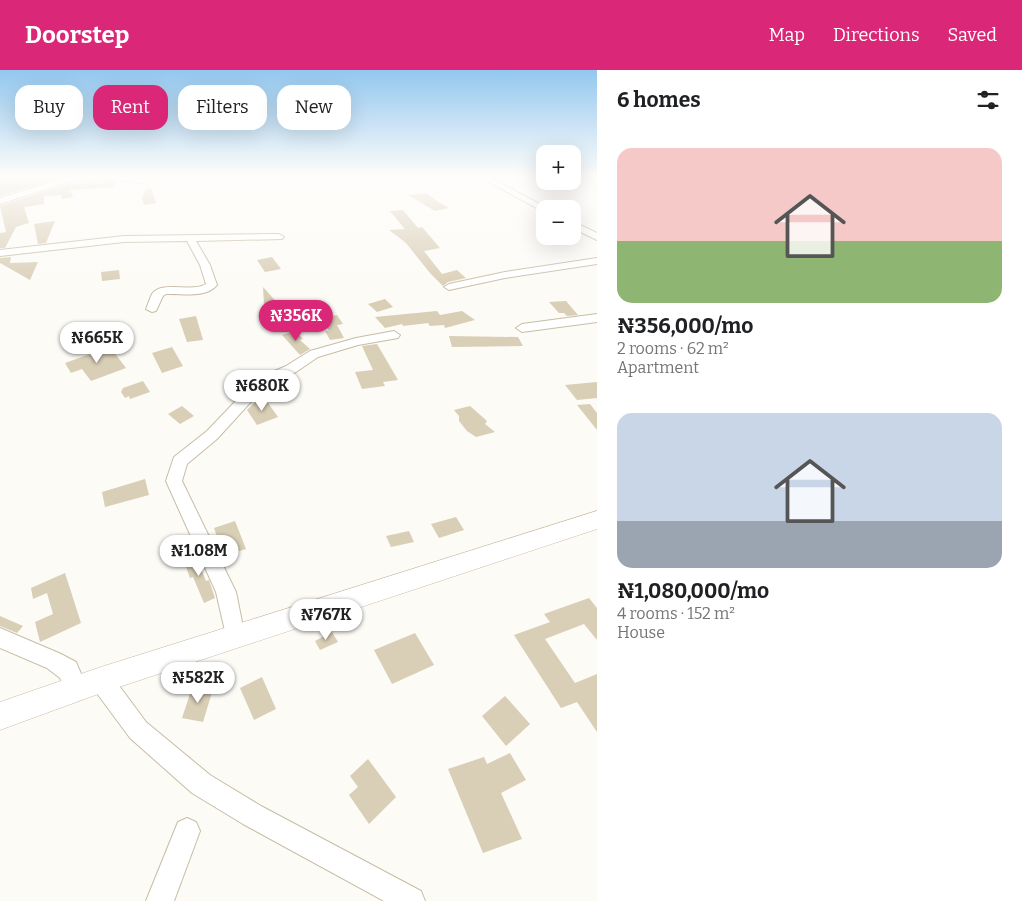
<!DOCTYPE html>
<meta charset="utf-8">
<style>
:root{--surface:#fff;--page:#f6f6f6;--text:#202124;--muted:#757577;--accent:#db2777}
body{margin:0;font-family:Bitter,serif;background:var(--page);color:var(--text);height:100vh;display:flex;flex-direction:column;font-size:19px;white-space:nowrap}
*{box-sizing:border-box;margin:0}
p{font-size:16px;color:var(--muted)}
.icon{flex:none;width:28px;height:28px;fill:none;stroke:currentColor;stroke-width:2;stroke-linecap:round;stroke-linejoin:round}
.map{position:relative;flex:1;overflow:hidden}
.side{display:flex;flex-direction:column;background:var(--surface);width:425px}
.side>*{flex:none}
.banner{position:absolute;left:15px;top:15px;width:475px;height:45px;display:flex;gap:10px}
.tools{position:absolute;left:536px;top:75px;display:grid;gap:10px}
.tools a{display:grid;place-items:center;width:45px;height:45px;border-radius:10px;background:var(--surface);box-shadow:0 5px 20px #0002;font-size:25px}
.price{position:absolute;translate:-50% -42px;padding:0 11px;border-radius:18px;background:#fff;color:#222;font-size:16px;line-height:32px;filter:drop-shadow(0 1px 2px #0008)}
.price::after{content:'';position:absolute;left:50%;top:30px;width:15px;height:11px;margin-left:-8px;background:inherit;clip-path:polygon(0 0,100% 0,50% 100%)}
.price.current{background:var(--accent);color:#fff}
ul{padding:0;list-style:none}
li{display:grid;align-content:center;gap:10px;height:265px;padding:0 20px}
li span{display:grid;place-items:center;height:155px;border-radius:15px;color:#555}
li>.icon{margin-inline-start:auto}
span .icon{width:90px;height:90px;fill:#fffc;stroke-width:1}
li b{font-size:21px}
h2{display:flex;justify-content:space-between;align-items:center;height:60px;padding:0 20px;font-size:21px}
.pill{padding:0 18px;border-radius:15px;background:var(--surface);box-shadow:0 5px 20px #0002;font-size:18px;line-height:45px}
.pill.current{background:var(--accent);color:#fff}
header{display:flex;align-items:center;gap:30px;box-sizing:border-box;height:70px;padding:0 25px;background:var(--accent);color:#fff}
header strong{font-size:24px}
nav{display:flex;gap:28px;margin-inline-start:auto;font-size:18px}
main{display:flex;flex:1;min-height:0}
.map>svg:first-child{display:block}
.building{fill:#d9ceb6}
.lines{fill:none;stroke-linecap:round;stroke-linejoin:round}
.minor-casing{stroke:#c7bda5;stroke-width:2}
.major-casing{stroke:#c7bda5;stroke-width:1}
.minor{fill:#fff;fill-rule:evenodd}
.major{fill:#fff;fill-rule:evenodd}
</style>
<header>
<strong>Doorstep</strong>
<nav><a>Map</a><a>Directions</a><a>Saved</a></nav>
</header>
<main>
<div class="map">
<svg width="597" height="831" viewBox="0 0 597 831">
<rect width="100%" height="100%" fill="#fdfbf6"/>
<g class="building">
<path d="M11,105H68L0,126V107Z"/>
<path d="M115,112V117L70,120L73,127L62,129L61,125L44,126V134L24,137L29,153L16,157L5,178H0V163L6,162L0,136L72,113Z"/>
<path d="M151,118L156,133L144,135L142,128L145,120Z"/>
<path d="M426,123L434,129L449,138L435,141L408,125Z"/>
<path d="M403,140L418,158L422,157L440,178L424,181L442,204L457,200L466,208L448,212L443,216L430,203L406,173L389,160L405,159L390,141Z"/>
<path d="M55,151L46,173L38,174L34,154Z"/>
<path d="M11,187L10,193L38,192L30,210L0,193V188Z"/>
<path d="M272,187L281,199L265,202L257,190Z"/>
<path d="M119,200L120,209L102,211L101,202Z"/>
<path d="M263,217L280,236L268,239L264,235Z"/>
<path d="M385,229L393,237L377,242L368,234Z"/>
<path d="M566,231L578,245L567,246L564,243H559L549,232Z"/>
<path d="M437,241L440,245L462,241L475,250L445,258L444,255L430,256L428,253L403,256L402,254L385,258L375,247Z"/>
<path d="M337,245L343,254L337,255L344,268L330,270L325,261H329L321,248Z"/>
<path d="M196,246L203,270L187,272L179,249Z"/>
<path d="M296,261L303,269L300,270L310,279L300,285L282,265Z"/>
<path d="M449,266L518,267L523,276L452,277Z"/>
<path d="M377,274L398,310L383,312L385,316L362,319L355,302L373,300L362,276Z"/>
<path d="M110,277L126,298L91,311L82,299L71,303L65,293Z"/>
<path d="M172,277L183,296L162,303L152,283Z"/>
<path d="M143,311L150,322L130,329L129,326L125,328L121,322L123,318Z"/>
<path d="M597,312V328L577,330L565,315Z"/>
<path d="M258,329L266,330L278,347L257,355L247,340Z"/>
<path d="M590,334L597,343V360L577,335Z"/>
<path d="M182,336L194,346L180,354L168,344Z"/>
<path d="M470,336L487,351L485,354L495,362L476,367L467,361L459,351V346L454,340Z"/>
<path d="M145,409L149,425L105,437L102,422Z"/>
<path d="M456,447L464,460L439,468L431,454Z"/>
<path d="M235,451L246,479L224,486L214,458Z"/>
<path d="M409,461L414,472L391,477L386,466Z"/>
<path d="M194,482L206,511L209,510L215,528L204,533L193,507L190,508L182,486Z"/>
<path d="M65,503L81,553L40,572L35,552L53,544L47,523L33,529L31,518Z"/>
<path d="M589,528L597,538V570L584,554L545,569L575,613L597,604V662L577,632L561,638L514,565L550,552L544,544Z"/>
<path d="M0,546L23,556L17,563L0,556Z"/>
<path d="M332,562L338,572L320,580L315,571Z"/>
<path d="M415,563L434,595L392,614L374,580Z"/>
<path d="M262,607L276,639L254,650L240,618Z"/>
<path d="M193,615L213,619L203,652L182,648Z"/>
<path d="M505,626L530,654L506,676L482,646Z"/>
<path d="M510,683L526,710L501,723L522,769L483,783L448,699L484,687L487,694Z"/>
<path d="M368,689L396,727L369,754L349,725L358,717L350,706Z"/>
</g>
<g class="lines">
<defs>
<g id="minor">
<path d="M71,105H79L78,106C94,106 132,102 145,111L141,113L117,110L72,111L0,134V128L68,107Z"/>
<path d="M476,105H485L549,139H545V142L542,141Z"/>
<path d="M572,151L597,163V170L572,158Z"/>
<path d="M279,164L284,167L282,169L196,171L210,195L217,215C205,229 182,223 166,224L163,226L156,241L152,242L146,239C148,234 150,228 152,224C161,210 192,223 206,214L200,195L187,171L124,172L0,186V180L124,166Z"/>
<path d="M597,188V194L505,208L449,220L444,217L449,214L505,202Z"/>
<path d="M597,244V252L522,262L516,258L522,254Z"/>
<path d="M394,261L400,265L398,268L358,275L318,287L296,302L271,313L260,322L217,369L187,394L182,411L236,522L245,567L242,574L235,577L228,574L216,522L166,411L174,387L207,361L250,316L261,307L286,296L310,281L356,268Z"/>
<path d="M0,558L61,584L76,592L88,620L85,628L77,631L69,628L60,608L47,598L0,578Z"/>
<path d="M101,599L109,602L146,652L210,705L261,736L421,821L425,831H384L243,754L192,723L130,668L93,618L90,610L93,602Z"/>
<path d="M187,748L196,752L200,761L174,831H146L178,752Z"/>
</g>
<path id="major" d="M597,441V459L101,623L0,660V632L101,597Z"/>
</defs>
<use href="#minor" class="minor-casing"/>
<use href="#major" class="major-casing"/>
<use href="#minor" class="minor"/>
<use href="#major" class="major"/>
</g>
<linearGradient id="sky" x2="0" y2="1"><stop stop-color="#93c7ee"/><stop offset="0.48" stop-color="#fefdfb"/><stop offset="1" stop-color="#fefdfb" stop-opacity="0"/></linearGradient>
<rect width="597" height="221" fill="url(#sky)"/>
</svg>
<div class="tools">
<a>+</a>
<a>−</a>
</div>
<b class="price current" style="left:296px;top:272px">₦356K</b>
<b class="price" style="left:97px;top:294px">₦665K</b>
<b class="price" style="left:262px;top:342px">₦680K</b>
<b class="price" style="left:199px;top:507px">₦1.08M</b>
<b class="price" style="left:326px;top:571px">₦767K</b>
<b class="price" style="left:198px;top:634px">₦582K</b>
<div class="banner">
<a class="pill">Buy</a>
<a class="pill current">Rent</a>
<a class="pill">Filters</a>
<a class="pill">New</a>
</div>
</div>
<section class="side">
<h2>6 homes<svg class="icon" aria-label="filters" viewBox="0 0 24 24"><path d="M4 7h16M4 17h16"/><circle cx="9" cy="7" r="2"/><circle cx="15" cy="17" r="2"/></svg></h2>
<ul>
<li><span style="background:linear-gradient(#f6c9c9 60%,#8fb573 0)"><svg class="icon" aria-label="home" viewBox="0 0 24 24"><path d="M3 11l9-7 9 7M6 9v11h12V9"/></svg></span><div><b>₦356,000/mo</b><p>2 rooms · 62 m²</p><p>Apartment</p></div></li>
<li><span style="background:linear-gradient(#c9d6e8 70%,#9aa5b1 0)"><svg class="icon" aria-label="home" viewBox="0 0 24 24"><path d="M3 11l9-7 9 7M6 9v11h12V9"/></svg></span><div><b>₦1,080,000/mo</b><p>4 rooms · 152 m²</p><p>House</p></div></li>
</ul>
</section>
</main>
